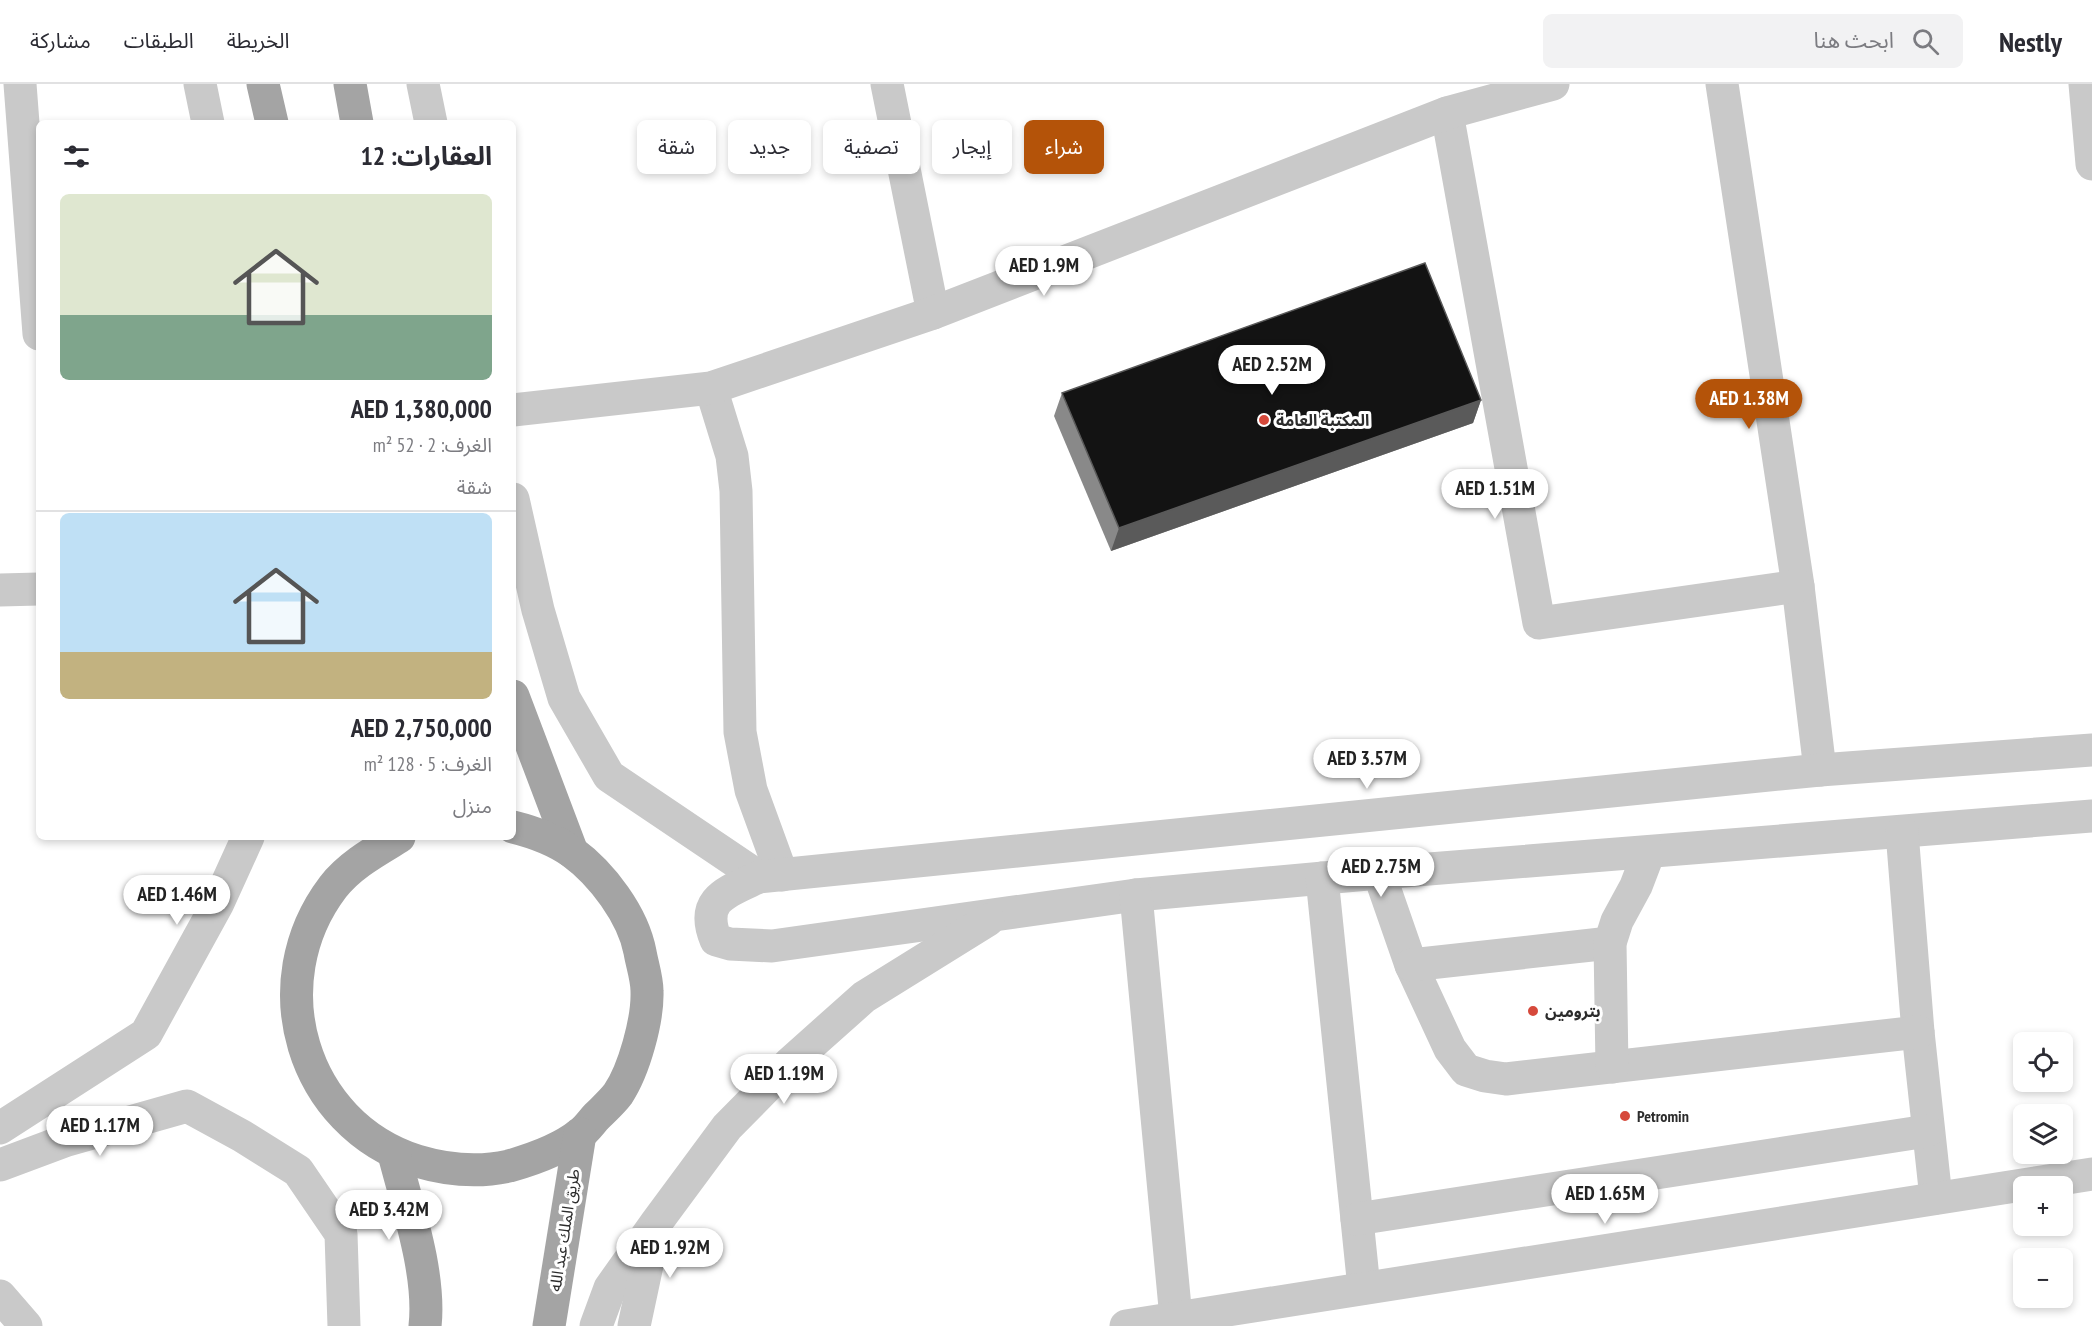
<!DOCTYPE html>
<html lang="ar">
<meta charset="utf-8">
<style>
:root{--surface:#fff;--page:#f2f2f3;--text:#2b2b33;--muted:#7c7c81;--line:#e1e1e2;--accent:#b45309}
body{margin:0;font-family:"PT Sans Narrow","Noto Sans Arabic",sans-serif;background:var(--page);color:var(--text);direction:rtl;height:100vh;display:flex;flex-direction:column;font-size:22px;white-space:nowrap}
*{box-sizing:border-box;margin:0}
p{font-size:20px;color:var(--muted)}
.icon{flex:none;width:33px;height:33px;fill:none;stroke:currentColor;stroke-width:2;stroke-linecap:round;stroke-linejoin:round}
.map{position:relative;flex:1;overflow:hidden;direction:ltr}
.panel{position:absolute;left:36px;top:36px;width:480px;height:720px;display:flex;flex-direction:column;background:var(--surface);border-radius:9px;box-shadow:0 3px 9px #0003;direction:rtl}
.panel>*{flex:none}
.guide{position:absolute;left:534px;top:36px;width:570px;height:54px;direction:rtl;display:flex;gap:12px}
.controls{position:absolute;left:2013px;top:948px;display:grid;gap:12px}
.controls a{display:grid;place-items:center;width:60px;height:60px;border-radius:9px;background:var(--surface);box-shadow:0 3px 9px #0003;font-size:30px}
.price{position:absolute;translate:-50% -51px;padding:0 14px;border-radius:21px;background:#fff;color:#222;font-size:20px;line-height:39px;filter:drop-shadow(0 2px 3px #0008)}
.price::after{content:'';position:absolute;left:50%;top:36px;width:18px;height:14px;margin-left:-9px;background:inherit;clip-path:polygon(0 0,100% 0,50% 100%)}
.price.selected{background:var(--accent);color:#fff}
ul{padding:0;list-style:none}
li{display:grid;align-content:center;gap:12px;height:318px;padding:0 24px}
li+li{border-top:2px solid var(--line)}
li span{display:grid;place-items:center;height:186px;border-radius:9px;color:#555}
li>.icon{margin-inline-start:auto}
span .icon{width:108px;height:108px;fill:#fffc;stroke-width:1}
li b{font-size:26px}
h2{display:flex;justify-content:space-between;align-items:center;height:72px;padding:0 24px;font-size:26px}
.tag{padding:0 21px;border-radius:9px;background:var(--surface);box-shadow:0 3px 9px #0003;font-size:21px;line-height:54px}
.tag.selected{background:var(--accent);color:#fff}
header{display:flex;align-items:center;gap:36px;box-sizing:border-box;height:84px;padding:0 30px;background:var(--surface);border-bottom:2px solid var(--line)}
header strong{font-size:28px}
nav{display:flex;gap:33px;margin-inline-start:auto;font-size:21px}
.search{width:420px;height:54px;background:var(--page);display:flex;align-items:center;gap:15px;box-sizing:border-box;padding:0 21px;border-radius:9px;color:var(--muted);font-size:22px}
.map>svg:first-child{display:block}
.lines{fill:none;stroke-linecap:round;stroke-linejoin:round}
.minor{stroke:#c9c9c9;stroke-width:33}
.major{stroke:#a4a4a4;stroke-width:33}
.wall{fill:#898989}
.shaded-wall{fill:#5a5a5a}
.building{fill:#131313;stroke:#5a5a5a;stroke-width:1.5}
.poi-dot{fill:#d6493b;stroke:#fff;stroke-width:2}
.labels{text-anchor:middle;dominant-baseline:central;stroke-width:6;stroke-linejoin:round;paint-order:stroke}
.poi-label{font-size:16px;font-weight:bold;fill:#2c2c2c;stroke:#fff;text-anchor:start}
.street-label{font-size:16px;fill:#2c2c2c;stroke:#fff}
</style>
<header>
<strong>Nestly</strong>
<div class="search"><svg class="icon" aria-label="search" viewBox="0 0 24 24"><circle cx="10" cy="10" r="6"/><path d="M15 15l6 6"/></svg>ابحث هنا</div>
<nav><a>الخريطة</a><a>الطبقات</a><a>مشاركة</a></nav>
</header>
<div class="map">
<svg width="2092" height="1242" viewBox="0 0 2092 1242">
<rect width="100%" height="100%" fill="#fff"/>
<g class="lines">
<g class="minor">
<path d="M20,0L39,250"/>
<path d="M200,0L208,39"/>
<path d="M423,0L431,39"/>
<path d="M887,0L933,229"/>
<path d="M1722,0L1798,502L1820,686"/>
<path d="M2085,0L2092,80"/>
<path d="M1447,29L1539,539L1798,502"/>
<path d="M711,304L732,372L736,407L740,648L751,706L782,791"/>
<path d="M513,326L711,304L933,229L1447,29L1553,0"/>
<path d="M513,415L538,526L564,614L609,692L759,793"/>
<path d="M0,506L39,505"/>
<path d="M2092,666L1820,686L759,793C727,808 699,815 716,856L730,860L772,862L1136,811L1379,789L2092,732"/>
<path d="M1902,748L1918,948L1936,1114"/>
<path d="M1379,789L1411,881L1450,965L1466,986L1485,992L1506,995L1918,948"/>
<path d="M1322,794L1364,1204"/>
<path d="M1136,811L1176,1234"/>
<path d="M1411,881L1610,859"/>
<path d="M1612,983L1610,859L1617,837L1636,802L1649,768"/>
<path d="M0,1044L146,950L218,819L248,753"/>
<path d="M0,1081L67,1056L187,1022L242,1052L298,1087L341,1150L344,1242"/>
<path d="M1357,1135L1927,1047"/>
<path d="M0,1212L26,1242"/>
<path d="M596,1242L610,1204L656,1139L727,1043L790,979L864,913L988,836"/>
<path d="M634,1242L653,1153"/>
<path d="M1126,1242L2092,1090"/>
</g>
<g class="major">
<path d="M263,0L272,39"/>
<path d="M350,0L357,39"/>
<path d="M513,612L572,768"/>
<path d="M399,753C376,767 350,781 333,803C260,899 301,1040 417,1077C447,1086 478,1089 509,1082C534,1075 560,1066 580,1050C587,1045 592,1037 597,1032C604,1025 612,1018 618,1010C634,986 648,936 647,907C647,894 642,880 640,868C633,831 602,790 572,768C555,756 533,748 513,743"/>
<path d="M394,1070C407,1121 431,1190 425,1242"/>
<path d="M549,1242L580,1050"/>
</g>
</g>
<path class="wall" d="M1062,309L1481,316L1473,339L1111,467L1054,332Z"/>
<path class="shaded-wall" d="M1481,316L1473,339L1111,467L1119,444Z"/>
<path class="building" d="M1425,179L1481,316L1119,444L1062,309Z"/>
<g class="poi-dot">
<circle cx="1264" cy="336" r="6"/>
<circle cx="1533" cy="927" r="6"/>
<circle cx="1625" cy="1032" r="6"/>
</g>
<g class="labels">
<g class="poi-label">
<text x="1276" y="336">المكتبة العامة</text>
<text x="1545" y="927">بترومين</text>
<text x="1637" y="1032">Petromin</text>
</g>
<g class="street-label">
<text transform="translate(564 1146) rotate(-81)">طريق الملك عبد الله</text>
</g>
</g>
</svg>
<div class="controls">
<a><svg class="icon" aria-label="locate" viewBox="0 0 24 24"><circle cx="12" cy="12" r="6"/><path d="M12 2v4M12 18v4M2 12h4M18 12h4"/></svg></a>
<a><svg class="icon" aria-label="layers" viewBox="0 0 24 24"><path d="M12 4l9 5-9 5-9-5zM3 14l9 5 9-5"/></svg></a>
<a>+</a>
<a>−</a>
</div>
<b class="price" style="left:1044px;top:213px">AED 1.9M</b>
<b class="price" style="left:1272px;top:312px">AED 2.52M</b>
<b class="price selected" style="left:1749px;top:346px">AED 1.38M</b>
<b class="price" style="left:1495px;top:436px">AED 1.51M</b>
<b class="price" style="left:1367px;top:706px">AED 3.57M</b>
<b class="price" style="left:1381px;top:814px">AED 2.75M</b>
<b class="price" style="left:177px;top:842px">AED 1.46M</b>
<b class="price" style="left:784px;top:1021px">AED 1.19M</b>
<b class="price" style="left:100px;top:1073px">AED 1.17M</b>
<b class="price" style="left:1605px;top:1141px">AED 1.65M</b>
<b class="price" style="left:389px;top:1157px">AED 3.42M</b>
<b class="price" style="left:670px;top:1195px">AED 1.92M</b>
<div class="guide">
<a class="tag selected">شراء</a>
<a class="tag">إيجار</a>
<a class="tag">تصفية</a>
<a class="tag">جديد</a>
<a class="tag">شقة</a>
</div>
<section class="panel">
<h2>العقارات: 12<svg class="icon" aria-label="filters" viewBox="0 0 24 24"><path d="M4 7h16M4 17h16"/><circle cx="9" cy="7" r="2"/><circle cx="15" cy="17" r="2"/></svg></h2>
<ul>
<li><span style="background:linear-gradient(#dfe7d0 65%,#7fa58c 0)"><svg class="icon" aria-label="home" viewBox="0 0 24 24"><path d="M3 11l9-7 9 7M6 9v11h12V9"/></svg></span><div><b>AED 1,380,000</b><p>الغرف: 2 · 52 m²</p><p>شقة</p></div></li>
<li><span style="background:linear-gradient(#bfe0f5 75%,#c2b280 0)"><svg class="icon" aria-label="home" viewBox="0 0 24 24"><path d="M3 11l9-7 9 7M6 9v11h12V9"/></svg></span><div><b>AED 2,750,000</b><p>الغرف: 5 · 128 m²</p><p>منزل</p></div></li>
</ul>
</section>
</div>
